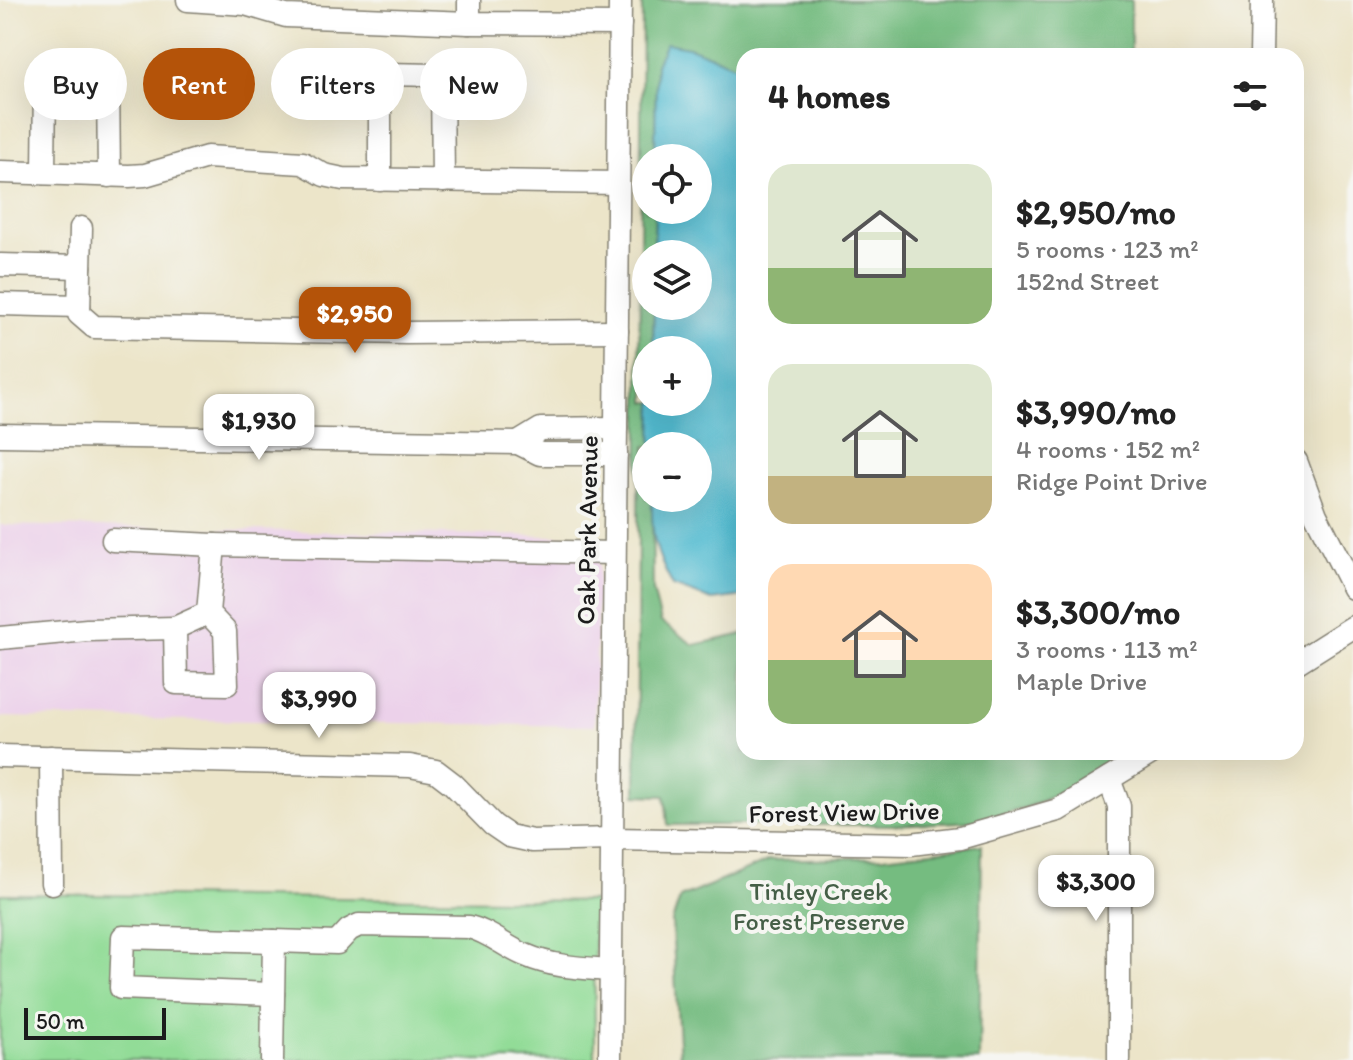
<!DOCTYPE html>
<meta charset="utf-8">
<style>
:root{--surface:#fff;--page:#f2f2f2;--text:#222;--muted:#767676;--accent:#b45309}
body{margin:0;font-family:Itim,sans-serif;background:var(--page);color:var(--text);height:100vh;display:flex;flex-direction:column;font-size:30px;white-space:nowrap}
*{box-sizing:border-box;margin:0}
p{font-size:26px;color:var(--muted)}
.icon{flex:none;width:44px;height:44px;fill:none;stroke:currentColor;stroke-width:2;stroke-linecap:round;stroke-linejoin:round}
.map{position:relative;flex:1;overflow:hidden}
.drawer{position:absolute;left:736px;top:48px;width:568px;height:712px;display:flex;flex-direction:column;background:var(--surface);border-radius:24px;box-shadow:0 8px 32px #0002}
.drawer>*{flex:none}
.guide{position:absolute;left:24px;top:48px;width:592px;height:72px;display:flex;gap:16px}
.tools{position:absolute;left:632px;top:144px;display:grid;gap:16px}
.tools a{display:grid;place-items:center;width:80px;height:80px;border-radius:50%;background:var(--surface);box-shadow:0 8px 32px #0002;font-size:40px}
.scale{position:absolute;left:24px;bottom:20px;width:142px;box-sizing:border-box;padding-left:8px;border:4px solid #1c1c1c;border-top:0;font-size:22px;line-height:28px;white-space:nowrap;color:#1c1c1c;-webkit-text-stroke:6px #f6f6f2;paint-order:stroke}
.price{position:absolute;translate:-50% -68px;padding:0 18px;border-radius:16px;background:#fff;color:#222;font-size:26px;line-height:52px;filter:drop-shadow(0 2px 4px #0008)}
.price::after{content:'';position:absolute;left:50%;top:48px;width:24px;height:18px;margin-left:-12px;background:inherit;clip-path:polygon(0 0,100% 0,50% 100%)}
.price.selected{background:var(--accent);color:#fff}
ul{padding:0;list-style:none}
li{display:flex;align-items:center;gap:24px;height:200px;padding:0 32px}
li span{display:grid;place-items:center;flex:none;width:224px;height:160px;border-radius:24px;color:#555}
li>.icon{margin-inline-start:auto}
span .icon{width:96px;height:96px;fill:#fffc;stroke-width:1}
li b{font-size:34px}
h2{display:flex;justify-content:space-between;align-items:center;height:96px;padding:0 32px;font-size:34px}
.chip{padding:0 28px;border-radius:36px;background:var(--surface);box-shadow:0 8px 32px #0002;font-size:28px;line-height:72px}
.chip.selected{background:var(--accent);color:#fff}
.map>svg:first-child{display:block}
.built{fill:#ecd1ea}
.green{fill:#92dc97;stroke:#577c5a;stroke-width:2}
.forest{fill:#75bc80;stroke:#486c4e;stroke-width:2}
.water{fill:#53bcd1;stroke:#386c76;stroke-width:2}
.lines{fill:none;stroke-linecap:round;stroke-linejoin:round}
.minor-casing{stroke:#848072;stroke-width:25}
.minor{stroke:#fff;stroke-width:22}
.labels{text-anchor:middle;dominant-baseline:central;stroke-width:8;stroke-linejoin:round;paint-order:stroke}
.street-label{font-size:26px;fill:#1c1c1c;stroke:#f6f6f2}
.park-label{font-size:26px;fill:#455f47;stroke:#f6f6f2}
</style>
<div class="map">
<svg width="1353" height="1060" viewBox="0 0 1353 1060">
<rect width="100%" height="100%" fill="#f6f6f2"/>
<filter id="ink" filterUnits="userSpaceOnUse"><feTurbulence type="fractalNoise" baseFrequency=".0125" numOctaves="2"/><feDisplacementMap in="SourceGraphic" scale="16" xChannelSelector="R" yChannelSelector="G"/><feConvolveMatrix kernelMatrix="1 2 1 2 8 2 1 2 1" color-interpolation-filters="sRGB"/></filter>
<filter id="wash" filterUnits="userSpaceOnUse"><feTurbulence type="fractalNoise" baseFrequency=".006" numOctaves="4" result="noise"/><feDisplacementMap in="SourceGraphic" scale="32" xChannelSelector="R" yChannelSelector="G"/><feGaussianBlur stdDeviation="1.8" result="paint"/><feColorMatrix in="noise" values="0 0 0 0 0 0 0 0 0 0 0 0 0 0 0 0 0 1.4 0 .05"/><feComposite in="paint" operator="in"/></filter>
<g filter="url(#wash)">
<rect width="100%" height="100%" fill="#ece5c9"/>
<path class="built" d="M0,525L600,537L594,726L0,717Z"/>
<path class="green" d="M0,894L594,901L595,1060H0Z"/>
<g class="forest">
<path d="M642,0H1131V56H744V69L689,47L656,64L655,158H646V210H655L654,254H646V306H654L653,350H646V402H653L652,446H646V498H652L653,590L661,622L694,645L744,634V752H1130L1065,791L1025,808L983,821L892,825H668L665,796L636,795Z"/>
<path d="M982,845L979,1060H680L672,922L680,898L770,860L883,857Z"/>
</g>
<path class="water" d="M666,43L689,47L744,69V596L712,600L673,586C655,553 651,535 652,498H698V446H652L653,402H698V350H653L654,306H698V254H654L655,210H698V158H655L656,64Z"/>
</g>
<g filter="url(#ink)">
<g class="lines">
<defs>
<g id="minor">
<path d="M188,0L245,4L286,16L469,23L620,24"/>
<path d="M469,0V23"/>
<path d="M1261,56L1262,0"/>
<path d="M0,172L129,176L145,175L207,157L303,163L324,175L343,179L618,183"/>
<path d="M44,173L45,82L51,71L103,72L108,79L109,176"/>
<path d="M380,180V80L384,74L437,75L442,79L443,181"/>
<path d="M81,228L79,314L94,327L407,333L617,331"/>
<path d="M0,265L80,267"/>
<path d="M0,304L79,306"/>
<path d="M0,435L518,443L540,454H616"/>
<path d="M518,443L541,429L616,428"/>
<path d="M1296,461L1316,515L1353,588"/>
<path d="M113,540L214,545"/>
<path d="M208,613L175,628L176,683L227,684L225,631L208,613L214,545L614,553"/>
<path d="M0,638L87,630L175,628"/>
<path d="M1296,663L1353,627"/>
<path d="M0,756L410,766L436,771L453,784L493,825L509,836L532,841L612,839L911,844L960,838L1058,810L1153,752"/>
<path d="M51,757L52,883"/>
<path d="M1109,779L1119,806V1060"/>
<path d="M273,994L121,988L123,937L274,941"/>
<path d="M272,1060L274,941L337,943L349,930L359,925L469,927C490,932 505,947 525,955C552,967 581,968 610,970"/>
<path d="M610,1060L620,0"/>
</g>
</defs>
<use href="#minor" class="minor-casing"/>
<use href="#minor" class="minor"/>
</g>
</g>
<g class="labels">
<g class="street-label">
<text transform="translate(587 530) rotate(-89)">Oak Park Avenue</text>
<text transform="translate(844 812) rotate(-1)">Forest View Drive</text>
</g>
<g class="park-label">
<text x="819" y="891">Tinley Creek<tspan x="819" dy="30">Forest Preserve</tspan></text>
</g>
</g>
</svg>
<div class="tools">
<a><svg class="icon" aria-label="locate" viewBox="0 0 24 24"><circle cx="12" cy="12" r="6"/><path d="M12 2v4M12 18v4M2 12h4M18 12h4"/></svg></a>
<a><svg class="icon" aria-label="layers" viewBox="0 0 24 24"><path d="M12 4l9 5-9 5-9-5zM3 14l9 5 9-5"/></svg></a>
<a>+</a>
<a>−</a>
</div>
<div class="scale">50 m</div>
<b class="price selected" style="left:355px;top:355px">$2,950</b>
<b class="price" style="left:259px;top:462px">$1,930</b>
<b class="price" style="left:319px;top:740px">$3,990</b>
<b class="price" style="left:1096px;top:923px">$3,300</b>
<div class="guide">
<a class="chip">Buy</a>
<a class="chip selected">Rent</a>
<a class="chip">Filters</a>
<a class="chip">New</a>
</div>
<section class="drawer">
<h2>4 homes<svg class="icon" aria-label="filters" viewBox="0 0 24 24"><path d="M4 7h16M4 17h16"/><circle cx="9" cy="7" r="2"/><circle cx="15" cy="17" r="2"/></svg></h2>
<ul>
<li><span style="background:linear-gradient(#dfe7d0 65%,#8fb573 0)"><svg class="icon" aria-label="home" viewBox="0 0 24 24"><path d="M3 11l9-7 9 7M6 9v11h12V9"/></svg></span><div><b>$2,950/mo</b><p>5 rooms · 123 m²</p><p>152nd Street</p></div></li>
<li><span style="background:linear-gradient(#dfe7d0 70%,#c2b280 0)"><svg class="icon" aria-label="home" viewBox="0 0 24 24"><path d="M3 11l9-7 9 7M6 9v11h12V9"/></svg></span><div><b>$3,990/mo</b><p>4 rooms · 152 m²</p><p>Ridge Point Drive</p></div></li>
<li><span style="background:linear-gradient(#ffd9b3 60%,#8fb573 0)"><svg class="icon" aria-label="home" viewBox="0 0 24 24"><path d="M3 11l9-7 9 7M6 9v11h12V9"/></svg></span><div><b>$3,300/mo</b><p>3 rooms · 113 m²</p><p>Maple Drive</p></div></li>
</ul>
</section>
</div>
